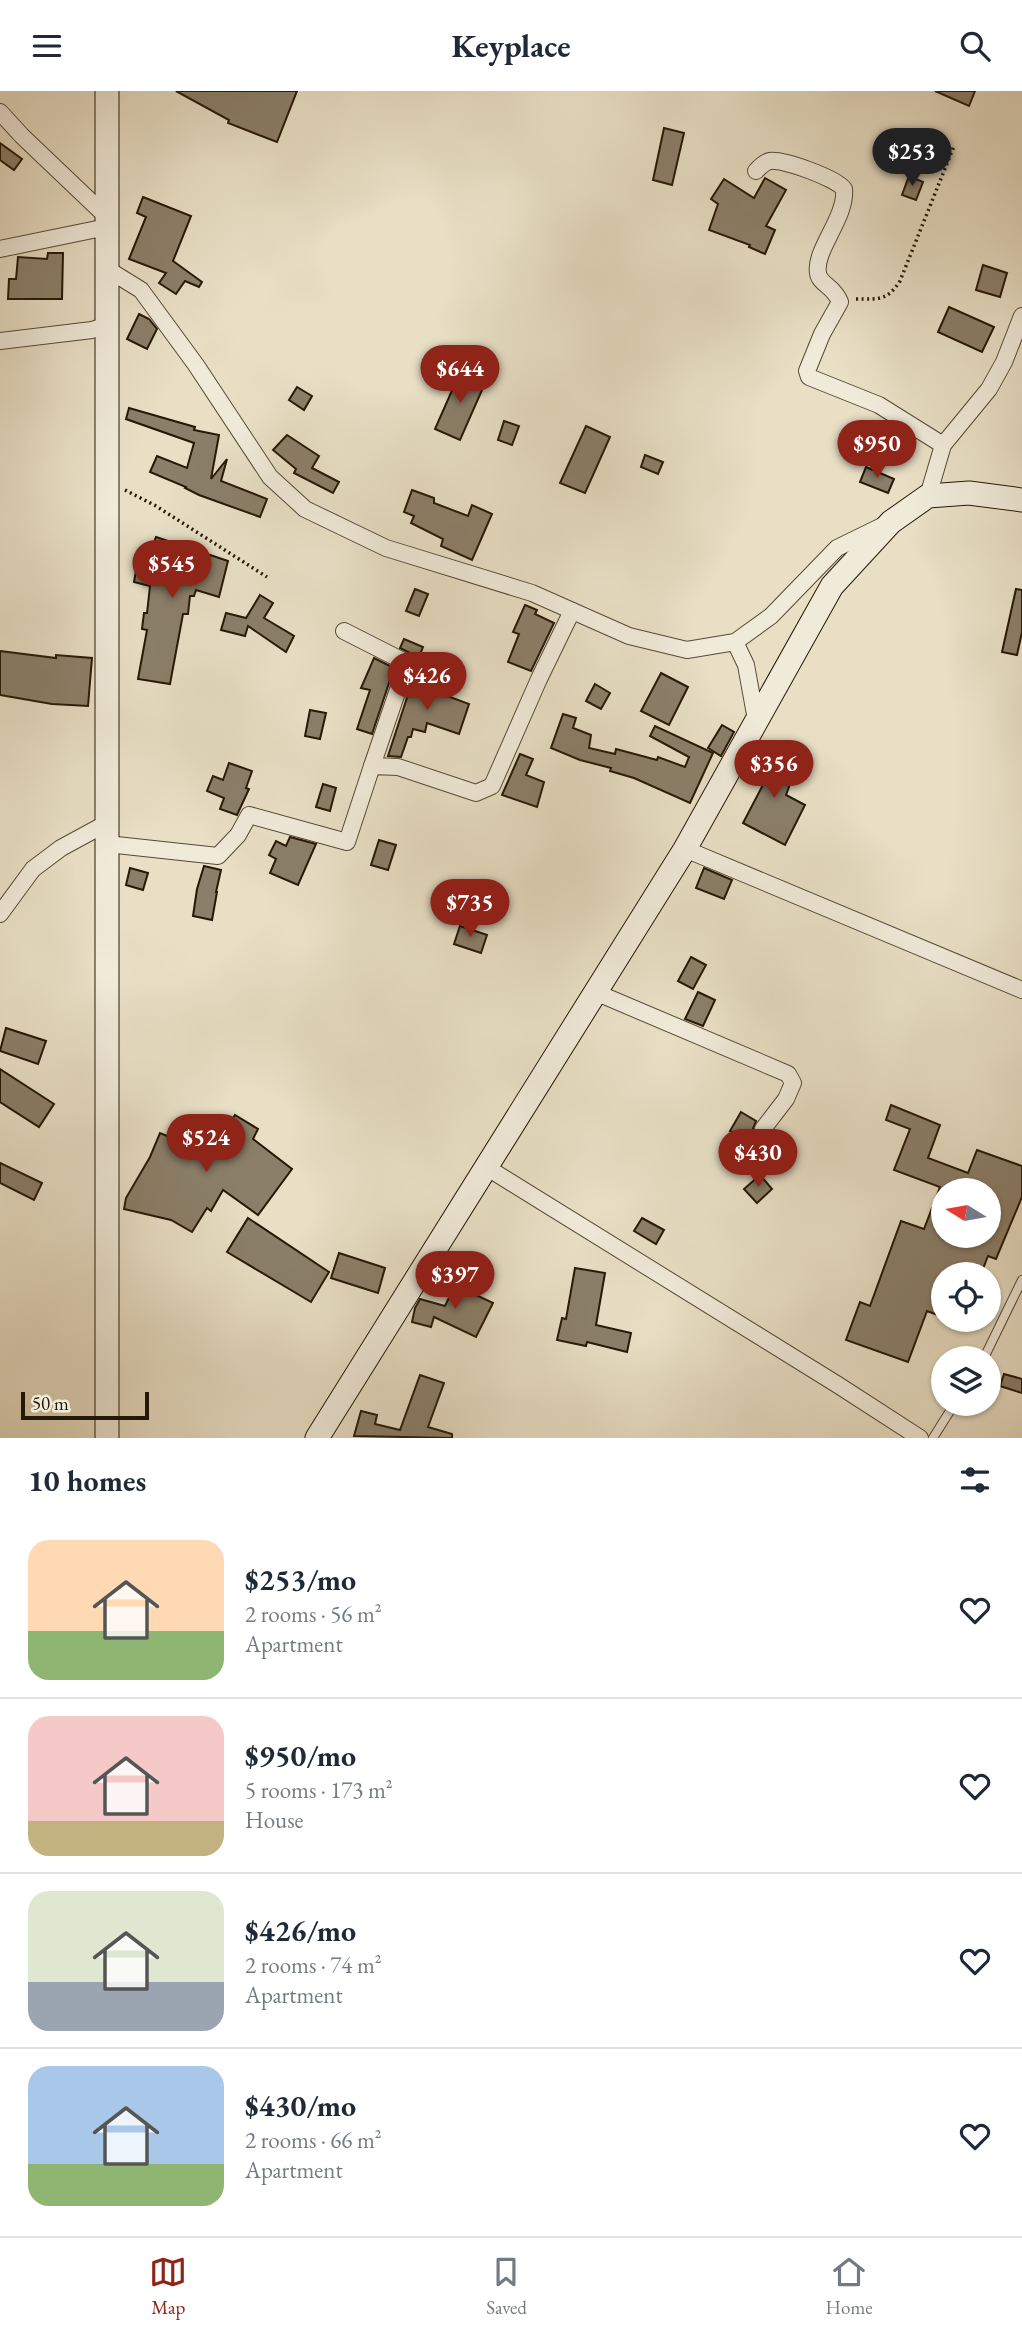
<!DOCTYPE html>
<meta charset="utf-8">
<style>
:root{--surface:#fff;--page:#f6f6f7;--text:#1f2937;--muted:#747a83;--line:#e0e1e3;--accent:#8f2418}
body{margin:0;font-family:"EB Garamond",serif;background:var(--page);color:var(--text);height:100vh;display:flex;flex-direction:column;font-size:26px;white-space:nowrap}
*{box-sizing:border-box;margin:0}
p{font-size:23px;color:var(--muted)}
.icon{flex:none;width:38px;height:38px;fill:none;stroke:currentColor;stroke-width:2;stroke-linecap:round;stroke-linejoin:round}
.map{position:relative;height:1347px;overflow:hidden}
.details{display:flex;flex-direction:column;background:var(--surface);flex:1}
.details>*{flex:none}
.needle{width:46px;rotate:281deg}
.controls{position:absolute;left:931px;top:1087px;display:grid;gap:14px}
.controls a{display:grid;place-items:center;width:70px;height:70px;border-radius:50%;background:var(--surface);box-shadow:0 2px 5px #0004;font-size:35px}
.scale{position:absolute;left:21px;bottom:18px;width:128px;box-sizing:border-box;padding-left:7px;border:4px solid #261806;border-top:0;font-size:19px;line-height:24px;white-space:nowrap;color:#261806;-webkit-text-stroke:5px #f0ead9;paint-order:stroke}
.price{position:absolute;translate:-50% -60px;padding:0 16px;border-radius:24px;background:var(--accent);color:#fff;font-size:23px;line-height:46px;filter:drop-shadow(0 2px 4px #0008)}
.price::after{content:'';position:absolute;left:50%;top:42px;width:21px;height:16px;margin-left:-10px;background:inherit;clip-path:polygon(0 0,100% 0,50% 100%)}
.price.selected{background:#222;color:#fff}
ul{padding:0;list-style:none}
li{display:flex;align-items:center;gap:21px;height:175px;padding:0 28px}
li+li{border-top:2px solid var(--line)}
li span{display:grid;place-items:center;flex:none;width:196px;height:140px;border-radius:21px;color:#555}
li>.icon{margin-inline-start:auto}
span .icon{width:84px;height:84px;fill:#fffc;stroke-width:1}
li b{font-size:30px}
h2{display:flex;justify-content:space-between;align-items:center;height:84px;padding:0 28px;font-size:30px}
header{display:flex;justify-content:space-between;align-items:center;height:91px;padding:0 28px;background:var(--surface);font-size:32px;font-weight:700}
.tab-bar{display:flex;justify-content:space-around;align-items:center;height:98px;border-top:2px solid var(--line);background:var(--surface);font-size:19px;color:var(--muted)}
.tab-bar a{display:grid;justify-items:center;gap:4px}
.tab-bar .selected{color:var(--accent)}
.map>svg:first-child{display:block}
.building{fill:#8b7f69;stroke:#261806;stroke-width:2;fill-rule:evenodd}
.lines{fill:none;stroke-linecap:round;stroke-linejoin:round}
.lane-casing{stroke:#564a36;stroke-width:10}
.street-casing{stroke:#564a36;stroke-width:18}
.secondary-casing{stroke:#261806;stroke-width:25}
.path{stroke:#261806;stroke-width:3.5;stroke-dasharray:2 3.5;stroke-linecap:butt}
.lane{stroke:#f0ead9;stroke-width:8}
.street{stroke:#f0ead9;stroke-width:16}
.secondary{stroke:#f0ead9;stroke-width:23}
</style>
<header><svg class="icon" aria-label="menu" viewBox="0 0 24 24"><path d="M4 6h16M4 12h16M4 18h16"/></svg>Keyplace<svg class="icon" aria-label="search" viewBox="0 0 24 24"><circle cx="10" cy="10" r="6"/><path d="M15 15l6 6"/></svg></header>
<div class="map">
<svg width="1022" height="1347" viewBox="0 0 1022 1347">
<rect width="100%" height="100%" fill="#e8dfc5"/>
<filter id="stains"><feTurbulence type="fractalNoise" baseFrequency=".00286" numOctaves="4"/><feColorMatrix values="0 0 0 0 .2 0 0 0 0 .09 0 0 0 0 .02 0 0 0 .5 -.17"/></filter>
<radialGradient id="worn" r=".72"><stop offset=".6" stop-color="#630" stop-opacity="0"/><stop offset="1" stop-color="#630" stop-opacity=".3"/></radialGradient>
<g class="building">
<path d="M176,0H297L277,51L228,32L229,29Z"/>
<path d="M935,0H975L969,15Z"/>
<path d="M664,37L684,42L672,94L653,89Z"/>
<path d="M0,52L22,68L14,79L0,69Z"/>
<path d="M909,85L923,91L916,109L902,104Z"/>
<path d="M765,87L786,99L766,135L775,139L765,163L749,156L750,154L709,139L718,113L711,108L724,88L754,107Z"/>
<path d="M143,106L191,125L173,170L202,191L199,196L185,190L176,203L159,192L166,182L129,168L146,126L137,122Z"/>
<path d="M48,162H63L62,208H8L9,188H16L18,166L47,168Z"/>
<path d="M983,174L1007,182L1000,206L976,199Z"/>
<path d="M949,216L994,236L982,261L938,241Z"/>
<path d="M139,223L149,228L157,238L147,258L127,248Z"/>
<path d="M461,279L486,290L460,349L435,338Z"/>
<path d="M297,296L312,305L304,319L289,309Z"/>
<path d="M129,317L195,336L194,339L219,344L211,388L227,368L221,390L267,408L260,426L199,404L185,397L186,396L150,381L157,365L187,377L194,352L126,328Z"/>
<path d="M504,330L519,335L512,354L498,349Z"/>
<path d="M586,335L610,346L585,402L560,392Z"/>
<path d="M287,344L319,365L312,377L339,391L333,402L294,382L296,378L273,359Z"/>
<path d="M645,364L663,371L658,383L641,376Z"/>
<path d="M866,376L894,388L888,402L860,391Z"/>
<path d="M412,399L434,407V412L468,425L472,414L492,423L472,469L441,455L443,448L411,432L414,425L404,421Z"/>
<path d="M156,446L228,470L219,506L196,499L194,505H190L188,523H183L170,593L138,588L147,539L142,538L144,522H147L150,495L134,491L137,474L145,476Z"/>
<path d="M415,498L428,503L419,525L406,520Z"/>
<path d="M1016,498L1022,499V541L1017,564L1002,561Z"/>
<path d="M260,504L273,512L264,527L294,545L286,561L248,535L245,545L221,539L226,522L246,527Z"/>
<path d="M525,514L537,519L535,523L554,532L531,580L508,571L519,543L513,541Z"/>
<path d="M404,548L423,556L417,571L412,563L400,557Z"/>
<path d="M0,560L56,567V564L92,567L88,615L52,613L0,604Z"/>
<path d="M374,567L394,577L372,643L357,638L370,599L361,597Z"/>
<path d="M415,582L446,594L442,603L469,613L459,643L427,632L425,641L413,638L411,646H408L401,666L388,665Z"/>
<path d="M661,582L688,596L669,634L641,620Z"/>
<path d="M595,593L610,602L601,618L586,610Z"/>
<path d="M310,619L326,622L320,648L305,645Z"/>
<path d="M563,623L576,627L573,637L591,644L589,657L615,663L616,658L657,669L658,666L685,676L689,666L650,645L655,635L713,662L690,712L634,687L610,680L611,677L580,669L551,657Z"/>
<path d="M722,634L734,641L721,665L708,657Z"/>
<path d="M758,661L796,677L786,704L805,714L785,754L743,732L766,688L750,681Z"/>
<path d="M520,663L533,668L526,684L544,691L537,716L502,704Z"/>
<path d="M229,672L252,680L246,697L249,698L237,724L220,718L224,707L207,700L213,685L223,689Z"/>
<path d="M323,693L336,697L330,720L316,716Z"/>
<path d="M290,746L316,753L298,794L270,782L276,768L269,764L276,750L286,755Z"/>
<path d="M379,749L396,754L388,779L371,774Z"/>
<path d="M204,775L221,779L216,801H217L212,829L193,825L197,798Z"/>
<path d="M130,777L148,782L143,799L126,794Z"/>
<path d="M704,777L732,789L724,808L696,797Z"/>
<path d="M442,797L461,801L457,822L438,818Z"/>
<path d="M460,835L487,844L481,862L454,853Z"/>
<path d="M691,866L706,874L693,898L678,890Z"/>
<path d="M698,901L715,909L703,935L685,928Z"/>
<path d="M6,937L46,950L38,973L0,960Z"/>
<path d="M0,978L54,1013L39,1036L0,1011Z"/>
<path d="M891,1014L940,1034L928,1067L968,1082L977,1059L1022,1075V1106L996,1168L988,1165L981,1183H943V1226L927,1220L908,1271L846,1249L860,1211L870,1215L901,1130L924,1138L940,1096L894,1079L910,1038L886,1029ZM943,1098L989,1099V1144H943Z"/>
<path d="M741,1021L756,1030L748,1050L730,1040Z"/>
<path d="M235,1024L258,1038L253,1048L292,1078L258,1124L223,1099L211,1120L207,1117L192,1141L171,1129L124,1118L126,1107L150,1066L160,1042L182,1051L199,1031L220,1049Z"/>
<path d="M0,1072L42,1092L34,1109L0,1092Z"/>
<path d="M760,1084L772,1098L757,1112L744,1098Z"/>
<path d="M248,1127L329,1181L311,1211L227,1161Z"/>
<path d="M642,1127L664,1139L656,1153L634,1140Z"/>
<path d="M339,1162L385,1177L378,1202L331,1187Z"/>
<path d="M575,1177L605,1182L596,1234L631,1242L627,1261L587,1251L586,1255L557,1249L562,1227L566,1228Z"/>
<path d="M455,1194L493,1212L476,1246L434,1226L431,1236L412,1231L415,1217L420,1208L445,1215Z"/>
<path d="M1004,1283L1022,1288V1302L1000,1295Z"/>
<path d="M420,1284L444,1292L428,1336L452,1343V1347L354,1345L361,1320L377,1324L375,1333L400,1339Z"/>
</g>
<g class="lines">
<defs>
<g id="lane">
<path d="M984,1267L1022,1189"/>
<path d="M933,1347L955,1312"/>
</g>
<g id="street">
<path d="M0,21L22,45L107,126"/>
<path d="M756,80C760,76 764,71 770,70C783,68 836,87 844,98C847,126 814,159 818,182C819,193 834,195 840,211L822,243L807,280L809,286L879,314L943,354"/>
<path d="M0,158L107,136"/>
<path d="M107,178L141,199L196,274L270,386L305,418L386,457L532,502L629,545L687,559L735,551L771,525L837,457L882,435"/>
<path d="M0,250L92,239L107,234"/>
<path d="M928,405L943,354L989,298L1004,271L1022,225"/>
<path d="M344,540L407,572L372,675"/>
<path d="M735,551L746,574L756,629"/>
<path d="M107,753L218,765L238,744L249,724L347,751L372,675L398,676L476,702L492,695L539,588L572,520"/>
<path d="M685,758L1022,899"/>
<path d="M0,823L33,778L61,757L107,732"/>
<path d="M595,901L788,983L793,992L786,1008L763,1038"/>
<path d="M486,1076L838,1294L920,1347"/>
</g>
<g id="secondary">
<path d="M107,0V1347"/>
<path d="M317,1347L685,758L832,495L891,431L928,405L969,402L1022,409"/>
</g>
</defs>
<use href="#lane" class="lane-casing"/>
<use href="#street" class="street-casing"/>
<use href="#secondary" class="secondary-casing"/>
<g class="path">
<path d="M856,208C879,208 887,210 900,190L954,55"/>
<path d="M125,399L156,415L267,486"/>
</g>
<use href="#lane" class="lane"/>
<use href="#street" class="street"/>
<use href="#secondary" class="secondary"/>
</g>
<rect width="100%" height="100%" filter="url(#stains)"/>
<rect width="100%" height="100%" fill="url(#worn)"/>
</svg>
<div class="controls">
<a><svg class="needle" viewBox="-14 -14 28 28"><path d="M0-13l5 13h-10z" fill="#e53935"/><path d="M0 13l5-13h-10z" fill="#747a83"/></svg></a>
<a><svg class="icon" aria-label="locate" viewBox="0 0 24 24"><circle cx="12" cy="12" r="6"/><path d="M12 2v4M12 18v4M2 12h4M18 12h4"/></svg></a>
<a><svg class="icon" aria-label="layers" viewBox="0 0 24 24"><path d="M12 4l9 5-9 5-9-5zM3 14l9 5 9-5"/></svg></a>
</div>
<div class="scale">50 m</div>
<b class="price selected" style="left:912px;top:97px">$253</b>
<b class="price" style="left:460px;top:314px">$644</b>
<b class="price" style="left:877px;top:389px">$950</b>
<b class="price" style="left:172px;top:509px">$545</b>
<b class="price" style="left:427px;top:621px">$426</b>
<b class="price" style="left:774px;top:709px">$356</b>
<b class="price" style="left:470px;top:848px">$735</b>
<b class="price" style="left:206px;top:1083px">$524</b>
<b class="price" style="left:758px;top:1098px">$430</b>
<b class="price" style="left:455px;top:1220px">$397</b>
</div>
<section class="details">
<h2>10 homes<svg class="icon" aria-label="filters" viewBox="0 0 24 24"><path d="M4 7h16M4 17h16"/><circle cx="9" cy="7" r="2"/><circle cx="15" cy="17" r="2"/></svg></h2>
<ul>
<li><span style="background:linear-gradient(#ffd9b3 65%,#8fb573 0)"><svg class="icon" aria-label="home" viewBox="0 0 24 24"><path d="M3 11l9-7 9 7M6 9v11h12V9"/></svg></span><div><b>$253/mo</b><p>2 rooms · 56 m²</p><p>Apartment</p></div><svg class="icon" aria-label="heart" viewBox="0 0 24 24"><path d="M12 20l-8-8c-3-5 5-10 8-4 3-6 11-1 8 4z"/></svg></li>
<li><span style="background:linear-gradient(#f6c9c9 75%,#c2b280 0)"><svg class="icon" aria-label="home" viewBox="0 0 24 24"><path d="M3 11l9-7 9 7M6 9v11h12V9"/></svg></span><div><b>$950/mo</b><p>5 rooms · 173 m²</p><p>House</p></div><svg class="icon" aria-label="heart" viewBox="0 0 24 24"><path d="M12 20l-8-8c-3-5 5-10 8-4 3-6 11-1 8 4z"/></svg></li>
<li><span style="background:linear-gradient(#dfe7d0 65%,#9aa5b1 0)"><svg class="icon" aria-label="home" viewBox="0 0 24 24"><path d="M3 11l9-7 9 7M6 9v11h12V9"/></svg></span><div><b>$426/mo</b><p>2 rooms · 74 m²</p><p>Apartment</p></div><svg class="icon" aria-label="heart" viewBox="0 0 24 24"><path d="M12 20l-8-8c-3-5 5-10 8-4 3-6 11-1 8 4z"/></svg></li>
<li><span style="background:linear-gradient(#a9c7e8 70%,#8fb573 0)"><svg class="icon" aria-label="home" viewBox="0 0 24 24"><path d="M3 11l9-7 9 7M6 9v11h12V9"/></svg></span><div><b>$430/mo</b><p>2 rooms · 66 m²</p><p>Apartment</p></div><svg class="icon" aria-label="heart" viewBox="0 0 24 24"><path d="M12 20l-8-8c-3-5 5-10 8-4 3-6 11-1 8 4z"/></svg></li>
</ul>
</section>
<nav class="tab-bar">
<a class="selected"><svg class="icon" aria-label="map" viewBox="0 0 24 24"><path d="M3 6l6-2 6 2 6-2v14l-6 2-6-2-6 2zM9 4v14M15 6v14"/></svg>Map</a>
<a><svg class="icon" aria-label="saved" viewBox="0 0 24 24"><path d="M7 4h10v16l-5-4-5 4z"/></svg>Saved</a>
<a><svg class="icon" aria-label="home" viewBox="0 0 24 24"><path d="M3 11l9-7 9 7M6 9v11h12V9"/></svg>Home</a>
</nav>
